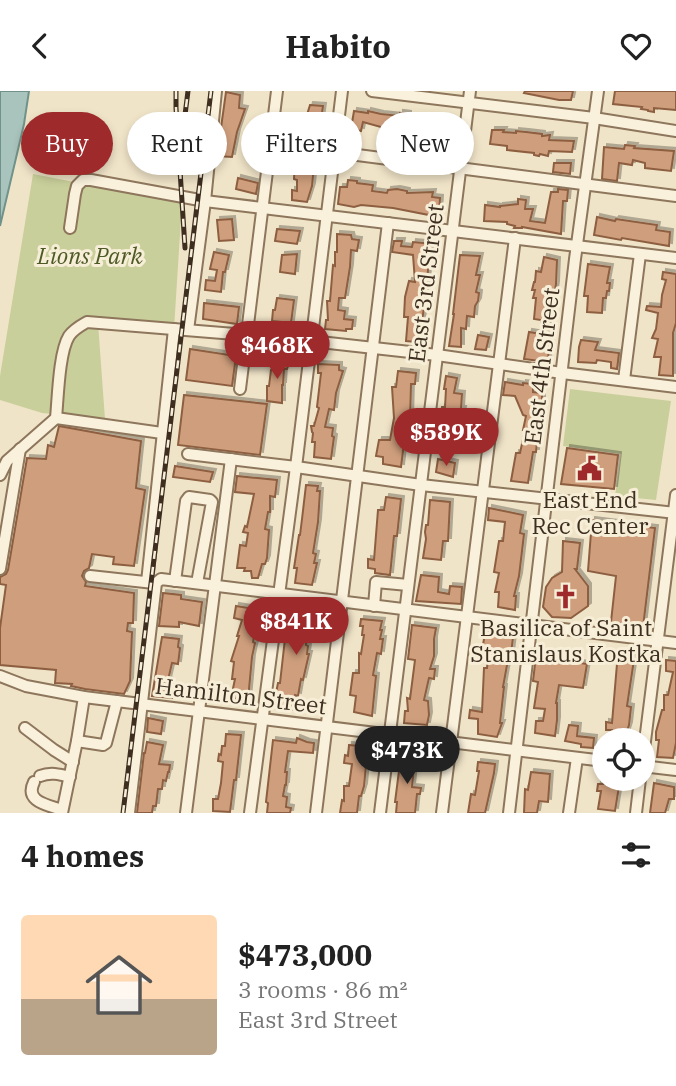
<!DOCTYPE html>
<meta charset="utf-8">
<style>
:root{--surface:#fff;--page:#f6f6f6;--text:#222;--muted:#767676;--line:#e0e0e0;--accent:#9e2a2b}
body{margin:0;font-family:"IBM Plex Serif",serif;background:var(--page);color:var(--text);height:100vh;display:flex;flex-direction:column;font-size:26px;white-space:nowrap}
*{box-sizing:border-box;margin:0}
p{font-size:23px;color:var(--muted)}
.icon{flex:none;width:38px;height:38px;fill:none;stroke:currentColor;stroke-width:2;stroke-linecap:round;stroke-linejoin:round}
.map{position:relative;height:722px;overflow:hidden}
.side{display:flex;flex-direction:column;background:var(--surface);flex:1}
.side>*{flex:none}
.banner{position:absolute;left:21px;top:21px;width:635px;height:63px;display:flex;gap:14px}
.controls{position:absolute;left:592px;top:637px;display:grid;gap:14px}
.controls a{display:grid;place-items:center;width:63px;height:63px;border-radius:50%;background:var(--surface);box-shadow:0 4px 10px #0003;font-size:35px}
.price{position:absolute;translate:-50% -60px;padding:0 16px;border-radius:24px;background:var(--accent);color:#fff;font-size:23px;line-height:46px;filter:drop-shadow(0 2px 4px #0008)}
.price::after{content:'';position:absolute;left:50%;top:42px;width:21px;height:16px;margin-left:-10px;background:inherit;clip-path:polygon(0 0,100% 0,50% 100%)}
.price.current{background:#222;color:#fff}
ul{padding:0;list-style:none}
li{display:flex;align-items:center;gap:21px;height:175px;padding:0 21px}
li+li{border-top:2px solid var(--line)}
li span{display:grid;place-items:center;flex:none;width:196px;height:140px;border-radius:7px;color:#555}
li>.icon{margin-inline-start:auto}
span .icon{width:84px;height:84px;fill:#fffc;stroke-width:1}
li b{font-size:30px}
h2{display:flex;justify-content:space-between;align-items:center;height:84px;padding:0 21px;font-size:30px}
.chip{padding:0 24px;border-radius:32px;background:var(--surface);box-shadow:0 4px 10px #0003;font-size:24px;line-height:63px}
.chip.current{background:var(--accent);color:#fff}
header{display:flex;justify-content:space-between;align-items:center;height:91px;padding:0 21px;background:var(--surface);font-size:32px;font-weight:800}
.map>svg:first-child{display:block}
.green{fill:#c9cf9b}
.water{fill:#a9c4bc;stroke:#6f938a;stroke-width:2}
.building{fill:#cf9f7d;stroke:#8d5f41;stroke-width:2;filter:url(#shadow)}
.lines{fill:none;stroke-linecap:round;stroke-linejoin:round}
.minor-casing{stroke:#8d765c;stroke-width:14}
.minor{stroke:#faf1dc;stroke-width:10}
.rail-casing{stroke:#3d2e20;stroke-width:5}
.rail{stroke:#f7eed8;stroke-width:2.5;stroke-dasharray:8;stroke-linecap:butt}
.labels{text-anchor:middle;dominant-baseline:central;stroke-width:6;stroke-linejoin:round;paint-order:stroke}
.park-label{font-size:23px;font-style:italic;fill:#4d5a26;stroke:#f7eed8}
.street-label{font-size:23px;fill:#3d2e20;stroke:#f7eed8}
.poi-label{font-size:23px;fill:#3d2e20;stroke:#f7eed8}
</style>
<header><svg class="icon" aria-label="back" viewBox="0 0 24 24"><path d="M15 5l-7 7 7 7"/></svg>Habito<svg class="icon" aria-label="heart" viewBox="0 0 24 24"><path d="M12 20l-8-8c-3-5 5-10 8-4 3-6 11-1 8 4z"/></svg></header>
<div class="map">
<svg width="676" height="722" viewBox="0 0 676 722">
<defs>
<filter id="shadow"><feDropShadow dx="3" dy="-3" stdDeviation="0" flood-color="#0004"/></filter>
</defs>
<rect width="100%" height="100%" fill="#f0e4c8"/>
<g class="green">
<path d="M33,83L182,112L174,238L98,232L105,328L42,322L0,309V285Z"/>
<path d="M570,298L671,310L656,409L615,405L621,363L563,355Z"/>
</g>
<path class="water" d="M0,0H29L24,33L0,135Z"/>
<g class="building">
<path d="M525,0H573L571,9H559L524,2Z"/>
<path d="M615,0H676V19L654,17V21L648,20V19L641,18L642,16L613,13Z"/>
<path d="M226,1L240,4L239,17L245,18L237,41L232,66L217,65Z"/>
<path d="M310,14L323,15L320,36L316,35L313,53H316L312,95L307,111L292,109V99L297,100V89L294,88L296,51H294L296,35H299L300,29H304L305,26L306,27Z"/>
<path d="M354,20L368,22V20L381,23L400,25V22L408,23V26L447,30L444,45L431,41L430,50L421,49V52L415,51L416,41L381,40V36L363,31L361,40L351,38Z"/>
<path d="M492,39H504L503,41L516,42V40L526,41L542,43V45L550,44L549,49L574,50L572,61L549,60L548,65L540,63L539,65L534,64V62L507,59V55L490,53Z"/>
<path d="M625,54L635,55L634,57L674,60L671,80L645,77V72L633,69L632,74L619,72L617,90L602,88L604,56L624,58Z"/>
<path d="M554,72H571L570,83L553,81Z"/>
<path d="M238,87L258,92L256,103L236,98Z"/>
<path d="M348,89L357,90V92L373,94L372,100L387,102L388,99L397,98L407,100V102L433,101L432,106L440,107L439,123L430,121L429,124L393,117L361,114L354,116L338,113L340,96H347Z"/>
<path d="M558,98L568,99L567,110H563L561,143L522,136V137H514L515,135L507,133V131L484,130L485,114L500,116V115L518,113V108L526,109L525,118H533L530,130L545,132L551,101H558Z"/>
<path d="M597,126L615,130L616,128L657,134L656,139L670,141L669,155L622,147L621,149L594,144Z"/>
<path d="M232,128L234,149L219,150L217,129Z"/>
<path d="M277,138L300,140L297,153L275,150Z"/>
<path d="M337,143L351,144L352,148L359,149L357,160L351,159L350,176L345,207H339L338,219L345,220L344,228L353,229L352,238H346V240L325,238L326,229H328L327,210H330L333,174L335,175V161H337Z"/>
<path d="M394,150H402L401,155L412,156L413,151L433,153L431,166L429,165L427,193L423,211H425L419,248H416V251L406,250L408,226H404L405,206L409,190L415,191L413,164L392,161Z"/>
<path d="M214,161L229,164L225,181H223L221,201L205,199L206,189L215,190L217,179L210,178Z"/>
<path d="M297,163L295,183L280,181L282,164Z"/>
<path d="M460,164L480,165L476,184H480L476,201L479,202L478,210L475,215L474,226L467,225L466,238L461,237V256L449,255L454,223H453Z"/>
<path d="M544,166L557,169L556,193L552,219H554L546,253H549L548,271L524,268L529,241L541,243V229L534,228L536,207H533L535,199H532L534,191H535L536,180L541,181Z"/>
<path d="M588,173L610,176L607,192H610L609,200H607L606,207H603L602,222L587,221L588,205H584Z"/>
<path d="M663,181L676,183V232L673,242V285L659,284L661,266H654L658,248L652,247L656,238L658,222L646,219L647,215L661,216L662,204L666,189L662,188Z"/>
<path d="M277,207L294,209L291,232L272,230L273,219H275Z"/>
<path d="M204,212L239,216L237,233L203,228Z"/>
<path d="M478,244L489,246L486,259L475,258Z"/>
<path d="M581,249L598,251L595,259L619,262L617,278L611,277V271L597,269L596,272L578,271L579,256Z"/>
<path d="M190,258L236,265L232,295L186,289Z"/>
<path d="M277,266L290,269L287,278H284L283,294H282V312L267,310V295H269L271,279H275Z"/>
<path d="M318,273L339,274V279L343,280L336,302L334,319L329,318L325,336L333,337L332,345L334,346L331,368L314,366L315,351H312L313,342L312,341L311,335H314L319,317L317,316L321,282H318Z"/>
<path d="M398,280L416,282L415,293H411L410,329H409L407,344H405L401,376L383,373V366L376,365L379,349H390L394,327L392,296H396Z"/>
<path d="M446,285L457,287L454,302L462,303L461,318H463L462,324H460V334L458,350L455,349V361L439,359L441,347H437L442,316H445L446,298H444Z"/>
<path d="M505,291L523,294V292L533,293V301L542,302V310L538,328L539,329L536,361H533L528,392L511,390L516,362H520L525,339H523L526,325L523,324L515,305L503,304Z"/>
<path d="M184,304L267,313L260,364L178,354Z"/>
<path d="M59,335L141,350L136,397L145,399L134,475L113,473L114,466L92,463L89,477L84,480L82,485L86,491L85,495L134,502L133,532H128L127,540L132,541L130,590L124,603L85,598L71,595L72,593L55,592L56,579L0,574V537L6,494L0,493V486L6,483L8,479L27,367L46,368L48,354L54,356Z"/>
<path d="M567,357L618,364L614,398L561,393Z"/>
<path d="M438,368L455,372L453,386L436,381Z"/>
<path d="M175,375L213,381L210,391L173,386Z"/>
<path d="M237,385L277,389L275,406L270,405V421H268L265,438L269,439L267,467L265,473H262L258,487H252L251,480H244L245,477H237L240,454L246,455L248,442L243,441L245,435L247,436L254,403L235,401Z"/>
<path d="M306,394L318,395L317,400H320L318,431L313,462L316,463L314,472H317L312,494L295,492L297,477H294L299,444H300L302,428Z"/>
<path d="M386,406L401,408L397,445H394L390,484L375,482V478L368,477V468L374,469L378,419H384Z"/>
<path d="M430,409L450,411L448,450H443L441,469L423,467L426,448L425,441L426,434H428Z"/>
<path d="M489,417L523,424L520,442L524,443L519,485L514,505H516L515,519L498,516L499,501H495L499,482L494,481L499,450H503L505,431L488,429Z"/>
<path d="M592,429L655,437L643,536L611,531L616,485L588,480Z"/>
<path d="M563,450L580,452L577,478H575L588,495V515L571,527L552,526L543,516L546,496L552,487L562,481Z"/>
<path d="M421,484L439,486L438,501L449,503L450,495L462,496L461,513L416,510Z"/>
<path d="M163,502L181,504V508L202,511L199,535L179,531V536L159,535Z"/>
<path d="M236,515L260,519L253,551L255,552L252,566L248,609L231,607L235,588H232L234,571L231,570L239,545H237L242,529L234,527Z"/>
<path d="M288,521L311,527V524L331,526L330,538L306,535V554L308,555L307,563H309L303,589L301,588L298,605L295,604L292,619L276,618L278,602H276L278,592H280Z"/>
<path d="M361,528L382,530L380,539H382L380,548H383L381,563L377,562L373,584L376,585L372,625L354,621L356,605L350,604L353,582H359V562L361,563L364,544H362L363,535H360Z"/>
<path d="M412,534L436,537L434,548V565L430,578H435L434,588L429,587L424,609L428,610L429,624L427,634L404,632L405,620H408L407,607L410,608L415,569L408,568Z"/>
<path d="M485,542L513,546L511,563H509L503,596H504L500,632H502L497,646L478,643V628L469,627L470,619L482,621L484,577H487L489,561L482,560Z"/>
<path d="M162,546L179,548L178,556L180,557L178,573L172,572L168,589L171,590L169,599H172V607L152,605Z"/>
<path d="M618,561L635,562L627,615L631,616L629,634L624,649H612V639H606V631L612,632Z"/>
<path d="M536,565L587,573L583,597L559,594L556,612H557V629L555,645L535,642L536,630H543L545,618L534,617L538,591L533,590Z"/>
<path d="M666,569L676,570V652L673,667L657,666L659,649H656V641L662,619H664V604H668L673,581L666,580Z"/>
<path d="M148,627L163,630L161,643L147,641Z"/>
<path d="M569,634L578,635L577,645L594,647L593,657L581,656V653L565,650Z"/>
<path d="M226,643L241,644L236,689H234L230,721L213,720V708H218L221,692L223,671L218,670L219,663L221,664L222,655H225Z"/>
<path d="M297,647L307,651L314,652L313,662L288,660L285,681H287L286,694H285L283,705L287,706L286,716L291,717L290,722H267L268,712L266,711L273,649L296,652Z"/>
<path d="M147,651L163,654L159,673L170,674L169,681H168L166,690L163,689L162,698H158L156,715H153L152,722H137L144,662H145Z"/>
<path d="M349,654L371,656L370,664H367L364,695L361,705H359L357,722H340L342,709L344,710V695H349L352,673L344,672L345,664L348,665Z"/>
<path d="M401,664L418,666L417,677L414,676L412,696L421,697L420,703H417L415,722H396L397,711H395Z"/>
<path d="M478,671L495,673L494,682L485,722H468L471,703L475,704L479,680H477Z"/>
<path d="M531,681L550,683L548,711L539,710L537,722H524L525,698L528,699Z"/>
<path d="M604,688L620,689L615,720L598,718L601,700H597L598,693H603Z"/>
<path d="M654,692L674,696V708H669L665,722H650Z"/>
</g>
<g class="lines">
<defs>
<g id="minor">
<path d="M372,0L594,27L676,40"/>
<path d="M334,61L676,105"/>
<path d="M70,137L75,103L77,95L83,89H91L205,110L676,167"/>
<path d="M188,239L205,110L216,0"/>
<path d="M624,289L640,163"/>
<path d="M240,298L277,0"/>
<path d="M56,327L162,342"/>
<path d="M188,363L296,376L421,394L676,422"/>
<path d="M0,384L7,370L56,327C58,306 59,261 69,245C74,238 80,235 87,231L247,244L311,250L437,264L562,282L676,296"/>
<path d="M0,478L20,358"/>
<path d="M90,485L154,492"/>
<path d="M175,490L186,410L189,406L210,409L212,411L197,492"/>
<path d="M147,491L174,238"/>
<path d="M374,515L376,491L408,494"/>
<path d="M0,585L26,595L84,606L604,670"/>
<path d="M25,637L54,659L73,671"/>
<path d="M77,650L103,654L106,652L117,610"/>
<path d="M642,674L676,404"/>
<path d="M642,675L676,679"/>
<path d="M40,685C50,681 59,683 70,686"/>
<path d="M34,691C24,711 48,714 62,719"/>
<path d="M62,722L77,650L84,606"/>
<path d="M129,722L156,492L161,488L676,552"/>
<path d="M186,722L231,368"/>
<path d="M250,722L296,376L342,0"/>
<path d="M316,722L388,132"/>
<path d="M380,722L470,0"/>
<path d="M442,722L515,147"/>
<path d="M509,722L575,168L598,0"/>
<path d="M569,722L577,667"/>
<path d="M636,722L640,688"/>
</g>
</defs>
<use href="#minor" class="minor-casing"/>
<use href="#minor" class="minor"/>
<defs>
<g id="rail">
<path d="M176,0V17L185,157"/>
<path d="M184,32L188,0"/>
<path d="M123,722L211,0"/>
</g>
</defs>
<use href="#rail" class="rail-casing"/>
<use href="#rail" class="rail"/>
</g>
<defs>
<symbol id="civic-bare" viewBox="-9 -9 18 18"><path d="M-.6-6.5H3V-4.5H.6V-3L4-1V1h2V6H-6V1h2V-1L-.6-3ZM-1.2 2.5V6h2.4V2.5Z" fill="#9e2a2b" stroke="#f7eed8" stroke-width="2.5" paint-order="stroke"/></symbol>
<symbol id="church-bare" viewBox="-9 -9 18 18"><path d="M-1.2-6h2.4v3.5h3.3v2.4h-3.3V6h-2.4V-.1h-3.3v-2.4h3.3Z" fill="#9e2a2b" stroke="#f7eed8" stroke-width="2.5" paint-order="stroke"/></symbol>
</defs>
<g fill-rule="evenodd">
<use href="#civic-bare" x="572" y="360" width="35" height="35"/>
<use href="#church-bare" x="548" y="488" width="35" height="35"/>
</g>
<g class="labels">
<g class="park-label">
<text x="90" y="164">Lions Park</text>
</g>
<g class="street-label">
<text transform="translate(425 192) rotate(-83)">East 3rd Street</text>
<text transform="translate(541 275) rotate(-83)">East 4th Street</text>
<text transform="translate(241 604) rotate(7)">Hamilton Street</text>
</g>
<g class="poi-label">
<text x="590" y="408">East End<tspan x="590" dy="26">Rec Center</tspan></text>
<text x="566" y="536">Basilica of Saint<tspan x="566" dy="26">Stanislaus Kostka</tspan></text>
</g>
</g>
</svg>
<div class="controls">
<a><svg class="icon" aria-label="locate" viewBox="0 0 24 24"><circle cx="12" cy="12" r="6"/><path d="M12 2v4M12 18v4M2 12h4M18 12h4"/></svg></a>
</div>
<b class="price" style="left:277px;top:290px">$468K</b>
<b class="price" style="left:446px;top:377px">$589K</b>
<b class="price" style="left:296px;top:566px">$841K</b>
<b class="price current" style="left:407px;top:695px">$473K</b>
<div class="banner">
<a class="chip current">Buy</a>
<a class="chip">Rent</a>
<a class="chip">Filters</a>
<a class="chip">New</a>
</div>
</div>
<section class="side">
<h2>4 homes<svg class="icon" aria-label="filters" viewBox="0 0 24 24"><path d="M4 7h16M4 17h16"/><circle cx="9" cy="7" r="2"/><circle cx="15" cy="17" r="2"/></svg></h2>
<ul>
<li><span style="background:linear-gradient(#ffd9b3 60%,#b9a48a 0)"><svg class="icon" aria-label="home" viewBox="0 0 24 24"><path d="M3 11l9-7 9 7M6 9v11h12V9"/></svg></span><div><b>$473,000</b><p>3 rooms · 86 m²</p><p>East 3rd Street</p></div></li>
</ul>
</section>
